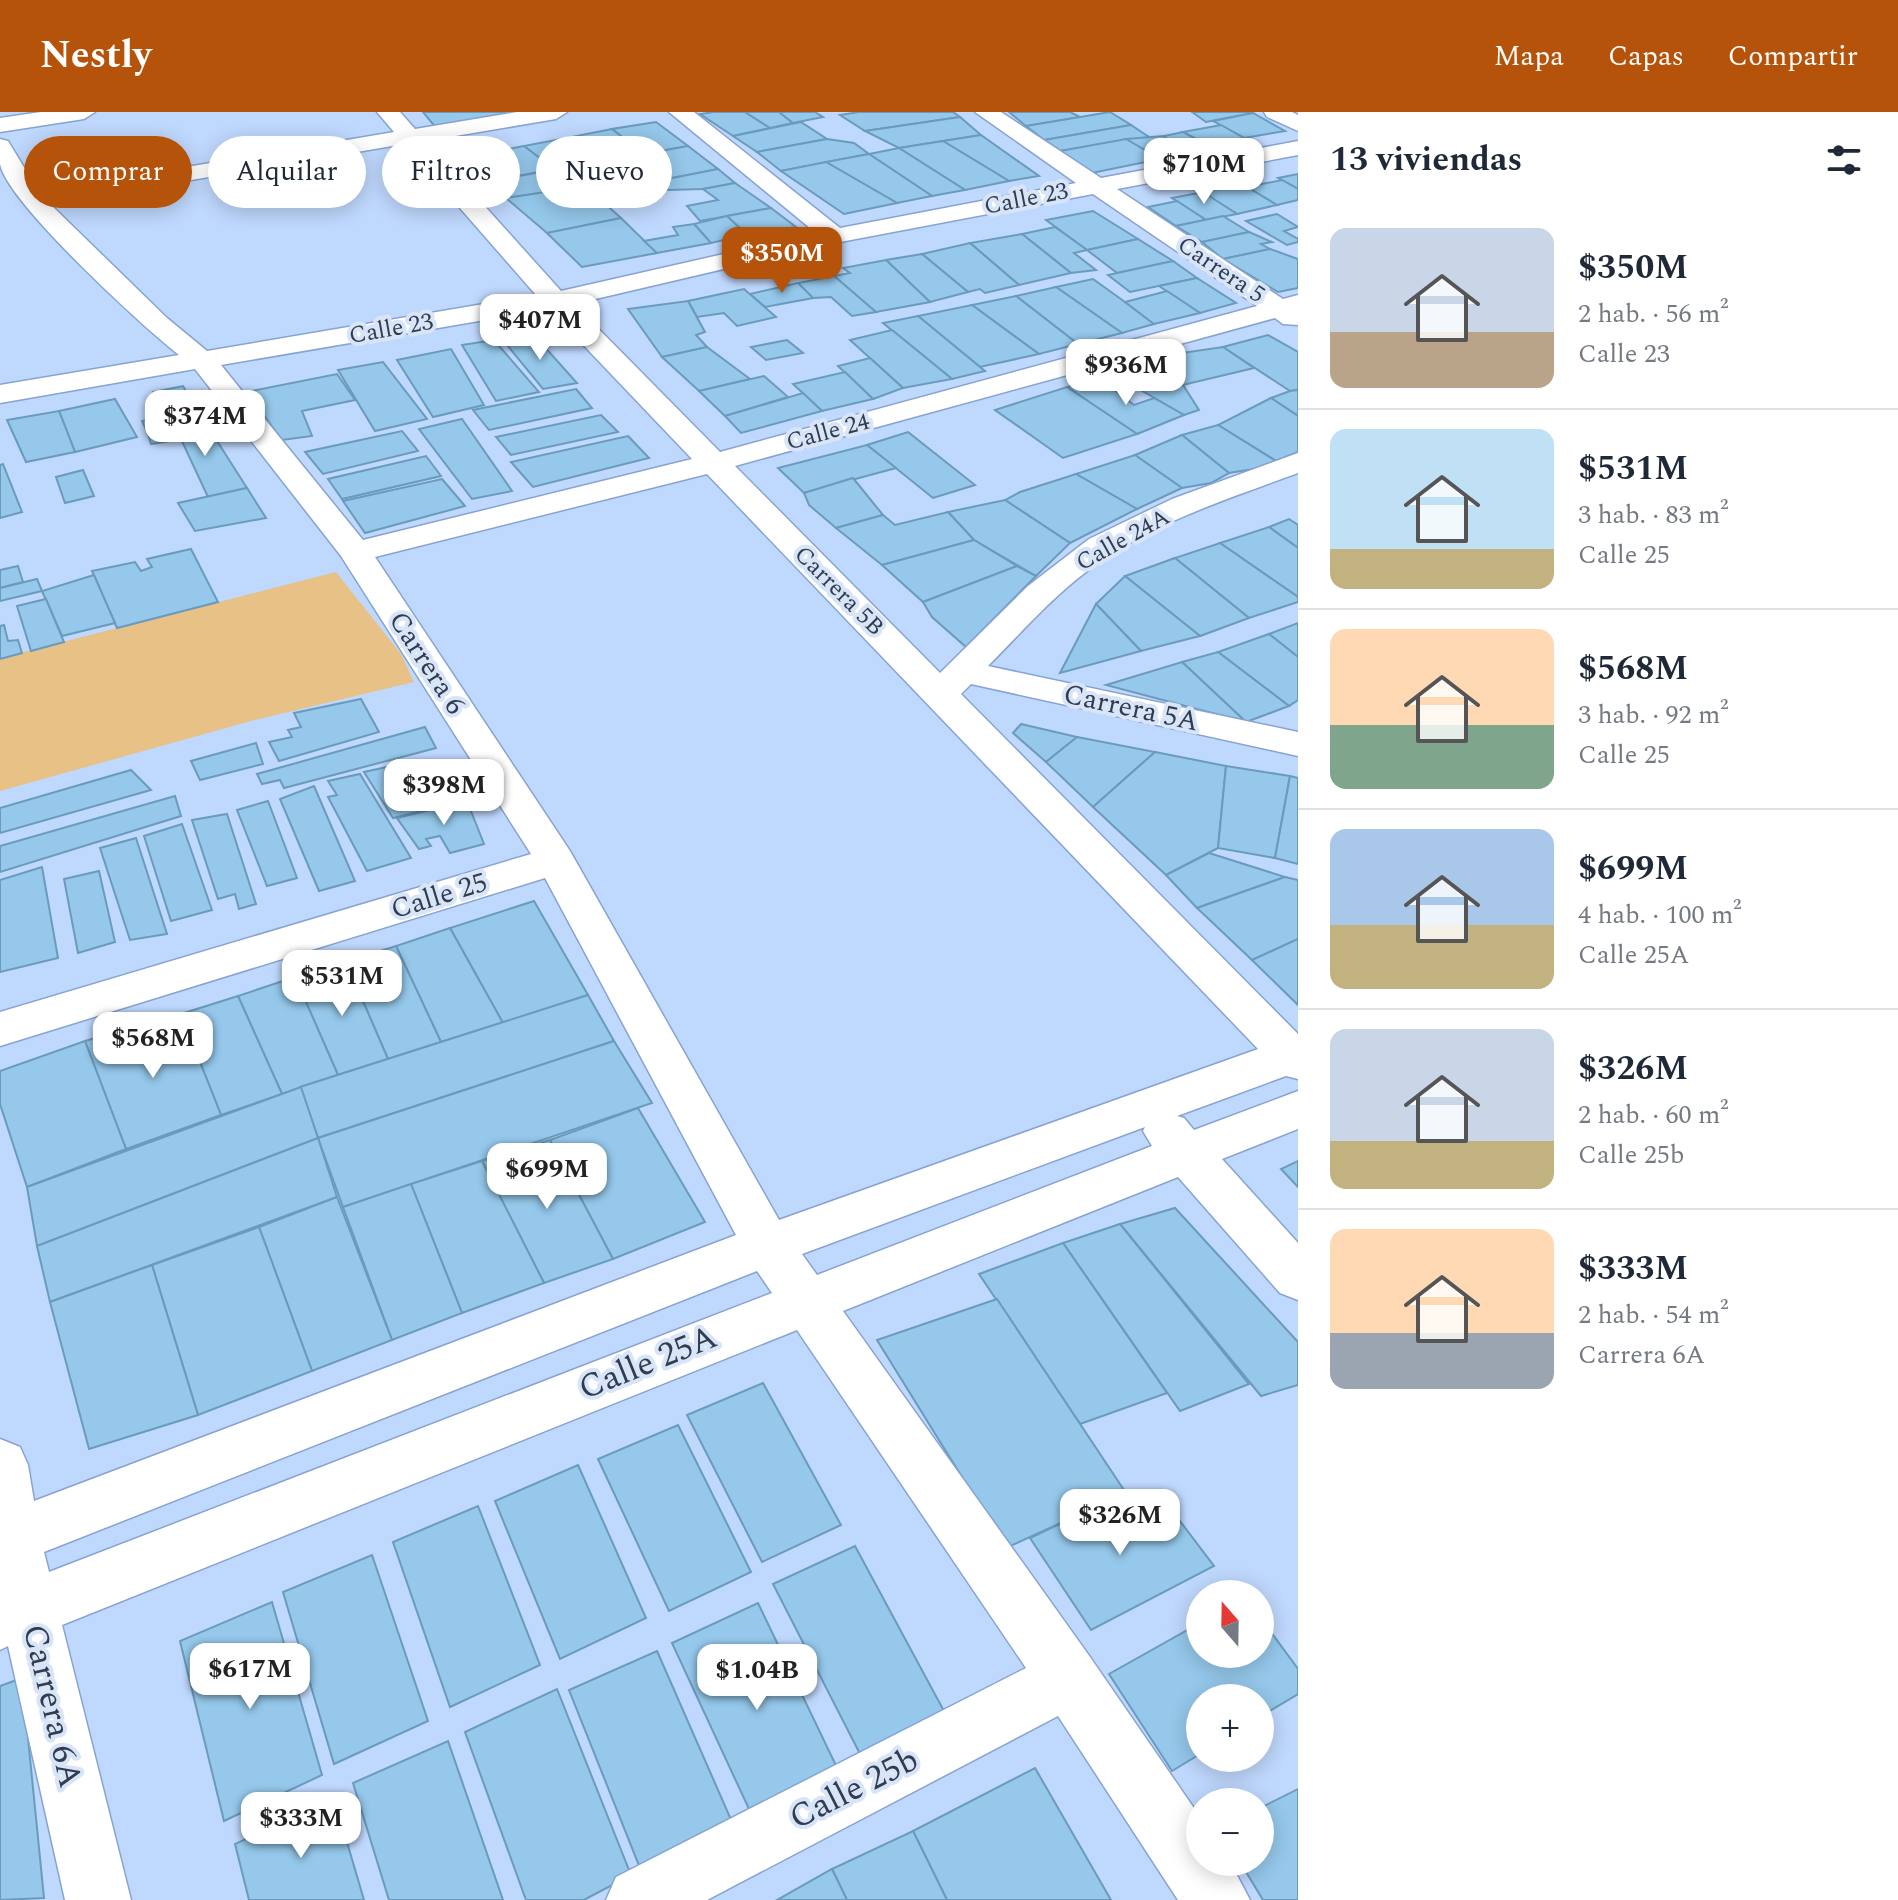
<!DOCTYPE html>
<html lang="es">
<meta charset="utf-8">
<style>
:root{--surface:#fff;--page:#f6f6f7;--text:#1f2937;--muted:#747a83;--line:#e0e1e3;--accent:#b45309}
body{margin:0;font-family:Spectral,serif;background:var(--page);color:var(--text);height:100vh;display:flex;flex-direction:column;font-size:30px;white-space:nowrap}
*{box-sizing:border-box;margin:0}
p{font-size:26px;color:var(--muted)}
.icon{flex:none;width:44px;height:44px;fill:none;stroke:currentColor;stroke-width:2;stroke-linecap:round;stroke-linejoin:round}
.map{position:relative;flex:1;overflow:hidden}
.panel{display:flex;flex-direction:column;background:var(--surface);width:600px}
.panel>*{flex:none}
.hud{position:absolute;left:24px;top:24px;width:760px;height:72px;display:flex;gap:16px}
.needle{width:52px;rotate:340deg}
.buttons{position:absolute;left:1186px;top:1468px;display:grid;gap:16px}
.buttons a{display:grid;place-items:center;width:88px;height:88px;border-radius:50%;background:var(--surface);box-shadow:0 4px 20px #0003;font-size:40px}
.price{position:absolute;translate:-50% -68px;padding:0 18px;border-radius:16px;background:#fff;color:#222;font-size:26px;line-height:52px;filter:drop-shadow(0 2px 4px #0008)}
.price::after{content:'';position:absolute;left:50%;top:48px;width:24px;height:18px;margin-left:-12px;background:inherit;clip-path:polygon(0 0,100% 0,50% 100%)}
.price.on{background:var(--accent);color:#fff}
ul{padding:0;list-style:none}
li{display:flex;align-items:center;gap:24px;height:200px;padding:0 32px}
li+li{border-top:2px solid var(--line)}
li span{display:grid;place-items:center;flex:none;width:224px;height:160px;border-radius:16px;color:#555}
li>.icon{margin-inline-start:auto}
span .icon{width:96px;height:96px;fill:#fffc;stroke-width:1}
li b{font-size:34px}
h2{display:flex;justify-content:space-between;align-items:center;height:96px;padding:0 32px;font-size:34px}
.pill{padding:0 28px;border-radius:36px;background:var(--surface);box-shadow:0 4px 20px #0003;font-size:28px;line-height:72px}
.pill.on{background:var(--accent);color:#fff}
header{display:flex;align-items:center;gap:48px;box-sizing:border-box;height:112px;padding:0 40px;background:var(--accent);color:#fff}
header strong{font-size:38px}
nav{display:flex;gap:44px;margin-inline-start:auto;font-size:28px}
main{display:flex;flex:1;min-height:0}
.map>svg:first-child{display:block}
.green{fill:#e7c185}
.building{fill:#95c8eb;stroke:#6a9bbd;stroke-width:2}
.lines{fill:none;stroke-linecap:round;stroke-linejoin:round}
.minor-casing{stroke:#87a3d0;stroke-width:3}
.minor{fill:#fff;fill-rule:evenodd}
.labels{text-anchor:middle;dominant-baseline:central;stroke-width:8;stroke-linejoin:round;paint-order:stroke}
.far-street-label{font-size:24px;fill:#313d4f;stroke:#d8e4f7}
.street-label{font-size:28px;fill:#313d4f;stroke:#d8e4f7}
.near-street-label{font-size:34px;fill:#313d4f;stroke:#d8e4f7}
</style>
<header>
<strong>Nestly</strong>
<nav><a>Mapa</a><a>Capas</a><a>Compartir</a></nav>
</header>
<main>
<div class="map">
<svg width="1298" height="1788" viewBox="0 0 1298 1788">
<rect width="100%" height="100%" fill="#bfd8fd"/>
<path class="green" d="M336,460L401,542L414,570L251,609L0,679V546Z"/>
<g class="building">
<path d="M423,0H504L508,4L436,16Z"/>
<path d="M714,0H745L770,16L733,24L700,2Z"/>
<path d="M745,0H779L793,11L770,16Z"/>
<path d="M779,0H815L823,5L793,11Z"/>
<path d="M859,0H953L960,5L865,19L840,3Z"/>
<path d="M1009,0H1070L1080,5L1026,14Z"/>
<path d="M1110,0L1131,13L1044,28L1026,14Z"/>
<path d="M1192,0H1251L1253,1L1206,10Z"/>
<path d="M1253,1L1285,19L1244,26L1213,9Z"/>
<path d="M960,5L981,23L899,36L865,19Z"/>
<path d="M656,10L688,34L644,42L612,17Z"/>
<path d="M801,10L827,27L757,40L733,24Z"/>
<path d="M1131,13L1149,25L1060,39L1044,28Z"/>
<path d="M1221,13L1251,30L1211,35L1183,20Z"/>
<path d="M612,17L644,42L597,49L571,25Z"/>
<path d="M1183,20L1211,35L1176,36L1164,24Z"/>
<path d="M981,23L1039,64L1009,69L943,29Z"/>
<path d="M1164,24L1183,44L1160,47L1126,27Z"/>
<path d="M571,25L597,49L554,57L524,34Z"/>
<path d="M827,27L854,31L869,42L781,59L757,40Z"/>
<path d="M1126,27L1160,47L1092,61L1060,39Z"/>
<path d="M943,29L1009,69L965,78L899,36Z"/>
<path d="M524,34L554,57L492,69L466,45Z"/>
<path d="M688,34L718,57L657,69L628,45Z"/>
<path d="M899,36L965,78L932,84L869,42Z"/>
<path d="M869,42L932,84L897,91L826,50Z"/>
<path d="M826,50L897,91L844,102L781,59Z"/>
<path d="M563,56L585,74L506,86L493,75L492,69Z"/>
<path d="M718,57L735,71L703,77L668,78L657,69Z"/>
<path d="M644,58L662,73L627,78L609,63Z"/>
<path d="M1298,62V77L1278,66Z"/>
<path d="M1282,68L1298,77V88L1277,93L1247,75Z"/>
<path d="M1220,70L1247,75L1277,93L1237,102L1192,74Z"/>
<path d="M735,71L771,96L700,109L687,94L718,88L703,77Z"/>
<path d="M585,74L621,106L547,121L506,86Z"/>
<path d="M1203,80L1237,102L1206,108L1172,86Z"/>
<path d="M1177,89L1206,108L1176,114L1148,95Z"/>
<path d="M771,96L796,115L747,123L727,104Z"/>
<path d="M1093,99L1138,127L1087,138L1046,108Z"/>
<path d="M1277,102L1298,115L1284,119L1298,127V130L1287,133L1246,109Z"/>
<path d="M727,104L747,123L711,131L694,112Z"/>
<path d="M1223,104L1249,120L1202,130L1176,114Z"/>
<path d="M621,106L657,141L582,155L547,121Z"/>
<path d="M694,112L711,131L657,141L644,129L678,123L673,115Z"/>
<path d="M1055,115L1087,138L1074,141L1096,158L1071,161L1022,122Z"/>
<path d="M1249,120L1272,130L1261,132L1270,137L1223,147L1202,130Z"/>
<path d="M1022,122L1071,161L1019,173L970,131Z"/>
<path d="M1138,127L1173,149L1117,161L1087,138Z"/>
<path d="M970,131L1019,173L985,181L980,177L968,180L922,142Z"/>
<path d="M1270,137L1298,147V176L1278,180L1223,147Z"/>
<path d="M922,142L968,180L930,190L886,148Z"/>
<path d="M886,148L930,190L876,200L834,164L850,161L843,156Z"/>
<path d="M1173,149L1197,166L1130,180L1108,163Z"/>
<path d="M834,164L876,200L852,204L831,185L813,186L798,171Z"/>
<path d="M1197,166L1236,191L1200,201L1159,174Z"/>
<path d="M1093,167L1125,190L1154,212L1122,221L1056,175Z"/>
<path d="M798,171L813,186L765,195L750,182Z"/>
<path d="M1056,175L1122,221L1078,232L1016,184Z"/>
<path d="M744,177L776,205L737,214L724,201L697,205L688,189Z"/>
<path d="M1167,179L1200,201L1154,212L1125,190Z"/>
<path d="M1016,184L1078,232L1039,242L972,193Z"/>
<path d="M688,189L705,220L696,223L707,235L662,245L628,197Z"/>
<path d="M972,193L1039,242L980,255L918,204Z"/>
<path d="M918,204L980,255L985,259L952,267L883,211Z"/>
<path d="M892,218L952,267L903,276L850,228Z"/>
<path d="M534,223L577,271L543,277L503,228Z"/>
<path d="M1268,223L1298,240V278L1290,279L1223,235Z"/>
<path d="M494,228L539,280L496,289L462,233Z"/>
<path d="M787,228L803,241L766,248L751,235Z"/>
<path d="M707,235L750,267L699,279L662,245Z"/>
<path d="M1223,235L1254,256L1183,273L1153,250L1182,241Z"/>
<path d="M451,237L484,293L433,305L397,248Z"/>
<path d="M870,246L903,276L873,287L838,254Z"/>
<path d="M383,250L427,307L375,319L338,258Z"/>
<path d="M1153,250L1183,273L1199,298L1184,303L1113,262Z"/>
<path d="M845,260L873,287L822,299L793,272Z"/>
<path d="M337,262L355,288L302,299L312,324L282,328L247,280Z"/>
<path d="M764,264L788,285L725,304L699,279Z"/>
<path d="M1101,268L1134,293L1154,286L1184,303L1137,322L1067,275Z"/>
<path d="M183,274L205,310L148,322L142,309L181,301L170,284L155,287L153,280Z"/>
<path d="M1067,275L1137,322L1063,346L995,298Z"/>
<path d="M576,277L592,296L489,318L473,298Z"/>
<path d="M1298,278V304L1271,286L1290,279Z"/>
<path d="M803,281L822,299L741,321L725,304Z"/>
<path d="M1271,286L1298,304V340L1276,349L1218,313Z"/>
<path d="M115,287L137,325L75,340L59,299Z"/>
<path d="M59,299L75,340L26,350L7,308Z"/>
<path d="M601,303L618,320L511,343L496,325Z"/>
<path d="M462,307L512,379L472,387L419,317Z"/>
<path d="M205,310L247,376L208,385L181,327L151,332L148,322Z"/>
<path d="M1218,313L1276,349L1254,357L1229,361L1182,323Z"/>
<path d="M402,319L418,339L323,362L305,340Z"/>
<path d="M908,320L975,373L933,386L867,333Z"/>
<path d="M1182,323L1229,361L1211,371L1182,376L1135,343Z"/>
<path d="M628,324L649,346L533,375L511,350Z"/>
<path d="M867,333L896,356L804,381L778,356Z"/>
<path d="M1135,343L1182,376L1137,397L1076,362Z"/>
<path d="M426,344L441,364L342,387L328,367Z"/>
<path d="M3,352L22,400L0,406V353Z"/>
<path d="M83,358L94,384L65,391L56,365Z"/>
<path d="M1076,362L1137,397L1070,431L1005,388L1020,380Z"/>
<path d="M853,366L883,403L836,416L809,393L804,381Z"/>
<path d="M442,367L465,394L365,421L343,389Z"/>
<path d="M247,376L266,406L195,419L178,391Z"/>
<path d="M1005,388L1070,431L1036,464L974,428L948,400Z"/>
<path d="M948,400L974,428L882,453L836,416L883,403L895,413Z"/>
<path d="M1289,407L1298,413V436L1269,415Z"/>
<path d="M1269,415L1298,436V485L1220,431Z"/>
<path d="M974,428L1017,454L923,490L882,453Z"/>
<path d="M1220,431L1298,485V490L1249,506L1175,446Z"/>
<path d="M191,437L218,490L117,516L92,459L135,450L141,459L152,455L147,447Z"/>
<path d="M1175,446L1249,506L1200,524L1125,464Z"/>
<path d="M18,454L23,470L0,476V458Z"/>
<path d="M1017,454L1036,464L966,535L932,505L923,490Z"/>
<path d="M94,463L115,511L62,524L42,479Z"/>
<path d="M1125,464L1200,524L1141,539L1096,492Z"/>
<path d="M37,467L42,479L0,489V476Z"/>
<path d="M46,487L64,530L31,539L17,494Z"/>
<path d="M1096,492L1141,539L1060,561Z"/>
<path d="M1298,511V545L1269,522Z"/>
<path d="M4,513L8,529L18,528L22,541L0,547V514Z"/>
<path d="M1269,522L1298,545V588L1289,594L1218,540Z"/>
<path d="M1218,540L1289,594L1246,610L1182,550Z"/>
<path d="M1182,550L1246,610L1106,573Z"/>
<path d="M361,587L379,620L279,649L269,630L292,625L288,618L301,615L294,601Z"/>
<path d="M1021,612L1077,625L1046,650L1013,621Z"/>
<path d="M425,615L436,636L284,676L280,668L262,672L257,662Z"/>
<path d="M1077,625L1155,640L1093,695L1046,650Z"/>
<path d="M256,631L263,652L200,668L191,649Z"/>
<path d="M1155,640L1226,654L1218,736L1166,763L1093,695Z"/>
<path d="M405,651L411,660L437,651L462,689L393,706L364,660Z"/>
<path d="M1226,654L1290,664L1275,746L1218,736Z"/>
<path d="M131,658L151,678L0,721V696Z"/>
<path d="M360,662L411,746L367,759L328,685L337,683L328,669Z"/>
<path d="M1290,664L1298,666V752L1275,746Z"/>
<path d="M314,674L355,769L319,779L280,687Z"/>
<path d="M175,684L181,704L0,760V734Z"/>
<path d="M268,689L297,766L267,774L237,698Z"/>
<path d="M467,689L484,732L450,741L440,724L426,727L431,734L419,737L397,706Z"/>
<path d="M227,702L256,792L239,797L235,782L218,787L192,708Z"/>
<path d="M182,712L212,798L171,809L144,724Z"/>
<path d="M136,726L167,822L130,828L100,736Z"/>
<path d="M1209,741L1285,765L1197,796L1166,763Z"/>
<path d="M42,755L58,846L0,860V768Z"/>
<path d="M99,759L115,830L78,841L64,767Z"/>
<path d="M1285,765L1298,768V827L1252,848L1197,796Z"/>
<path d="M534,789L588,883L503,911L450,816Z"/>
<path d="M450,816L503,911L441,930L396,834Z"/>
<path d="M1298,827V893L1252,848Z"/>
<path d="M396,834L441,930L388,947L346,850Z"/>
<path d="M346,850L388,947L338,963L295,865Z"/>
<path d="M295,865L338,963L282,982L238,884Z"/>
<path d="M588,883L614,929L318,1026L300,975Z"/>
<path d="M238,884L282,982L221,1003L181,902Z"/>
<path d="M181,902L221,1003L126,1037L85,929Z"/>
<path d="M85,929L126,1037L27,1075L0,992V959Z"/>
<path d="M614,929L652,991L343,1095L318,1026Z"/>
<path d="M301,975L318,1026L37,1134L27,1075Z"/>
<path d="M638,996L705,1110L613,1147L550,1028Z"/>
<path d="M318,1026L337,1085L50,1190L37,1134Z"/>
<path d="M550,1028L613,1147L544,1171L482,1049Z"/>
<path d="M482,1049L544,1171L462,1201L411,1072Z"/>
<path d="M1298,1049V1075L1281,1057Z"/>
<path d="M411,1072L462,1201L392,1228L343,1095Z"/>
<path d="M337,1085L392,1228L312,1259L259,1115Z"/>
<path d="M1175,1096L1298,1230V1273L1261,1284L1120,1112Z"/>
<path d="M1120,1112L1249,1272L1180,1299L1063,1131Z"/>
<path d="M259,1115L312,1259L198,1303L152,1153Z"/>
<path d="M1063,1131L1167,1281L1080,1312L979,1162Z"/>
<path d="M152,1153L198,1303L89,1337L50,1190Z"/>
<path d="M997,1187L1126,1381L1006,1436L877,1228Z"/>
<path d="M763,1271L841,1413L762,1450L687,1303Z"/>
<path d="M678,1313L751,1460L669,1499L598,1347Z"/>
<path d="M578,1353L646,1506L560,1547L495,1389Z"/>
<path d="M1126,1381L1141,1395L1161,1384L1214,1454L1091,1518L1030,1426Z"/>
<path d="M478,1394L540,1553L450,1595L393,1430Z"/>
<path d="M855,1434L944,1599L860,1642L773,1472Z"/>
<path d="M372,1443L428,1609L334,1652L283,1480Z"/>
<path d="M272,1490L322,1663L224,1709L180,1529Z"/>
<path d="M758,1491L842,1666L755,1710L672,1531Z"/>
<path d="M1260,1505L1298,1557V1582L1260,1605V1586H1200V1642L1172,1659L1109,1562L1200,1511V1542H1260Z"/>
<path d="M657,1539L736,1719L644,1766L569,1578Z"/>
<path d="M22,1566L44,1786L0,1788V1574Z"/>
<path d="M557,1577L631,1763L584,1788H526L465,1620Z"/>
<path d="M448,1629L503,1788H389L353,1671Z"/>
<path d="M1035,1656L1111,1788H947L913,1719Z"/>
<path d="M1298,1677V1788H1263L1240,1750H1260V1696Z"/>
<path d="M334,1686L364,1788H249L235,1732Z"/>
<path d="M913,1719L947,1788H847L832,1757Z"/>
<path d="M832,1757L847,1788H777Z"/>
</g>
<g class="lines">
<defs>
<g id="minor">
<path d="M41,0H95L84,7L0,20V6Z"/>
<path d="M377,0H400L415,17L517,0H567L556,7L426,29L561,179L816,121L669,0H694L840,116L1076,71L975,0H1001L1101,66L1298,29V43L1117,77L1283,187L1298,183V213L1283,212L1275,206L735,354L940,561L1028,474L1089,427L1172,387L1298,341V361C1225,388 1148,412 1086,460C1050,487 1020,522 988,554L1298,620V644L971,572L961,582L1298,922V967L1286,964L1177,1004L1184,1006L1194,1018L1298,979V1017L1222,1047L1298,1131V1188L1280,1181L1178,1065L843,1199L1090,1545L1200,1705V1750H1230L1250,1788H1178L1058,1604L707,1788H606L616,1765L1026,1556L797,1218L62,1513L131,1788H65L8,1534L0,1538V1327L20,1335L28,1353L34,1389L736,1123L545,766L0,934V900L531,742L341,444L195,257L0,291V273L179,243C143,215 7,90 0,52C0,44 0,35 0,27L8,29L39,80L394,20ZM404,32L536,183L207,239L167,206L50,92ZM1093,82L1257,194L720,340L574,192L835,131ZM549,197L692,347L363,428L221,253ZM707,362L1258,937L779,1108L570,739L375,445ZM1145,1015L1143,1019L1152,1034L817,1163L802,1142ZM757,1159L772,1181L49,1460L44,1440Z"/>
<path d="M1264,0H1292L1298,3V19L1267,5Z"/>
</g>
</defs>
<use href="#minor" class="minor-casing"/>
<use href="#minor" class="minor"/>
</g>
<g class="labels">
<g class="far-street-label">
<text transform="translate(1026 87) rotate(-11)">Calle 23</text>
<text transform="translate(1221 158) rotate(34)">Carrera 5</text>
<text transform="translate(391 217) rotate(-10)">Calle 23</text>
<text transform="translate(828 320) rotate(-15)">Calle 24</text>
<text transform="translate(1123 428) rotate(-29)">Calle 24A</text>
<text transform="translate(839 479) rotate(45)">Carrera 5B</text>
</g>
<g class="street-label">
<text transform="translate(427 551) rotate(57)">Carrera 6</text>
<text transform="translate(1131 596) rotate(12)">Carrera 5A</text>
<text transform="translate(439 784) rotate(-17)">Calle 25</text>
</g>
<g class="near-street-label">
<text transform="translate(648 1251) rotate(-22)">Calle 25A</text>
<text transform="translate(52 1594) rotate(77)">Carrera 6A</text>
<text transform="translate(854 1677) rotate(-27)">Calle 25b</text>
</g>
</g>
</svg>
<div class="buttons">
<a><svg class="needle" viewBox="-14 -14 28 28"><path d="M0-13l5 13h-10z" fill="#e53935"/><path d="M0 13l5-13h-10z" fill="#747a83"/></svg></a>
<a>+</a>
<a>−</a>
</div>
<b class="price" style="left:1204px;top:94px">$710M</b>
<b class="price on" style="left:782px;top:183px">$350M</b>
<b class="price" style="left:540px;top:250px">$407M</b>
<b class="price" style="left:1126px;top:295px">$936M</b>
<b class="price" style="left:205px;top:346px">$374M</b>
<b class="price" style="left:444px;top:715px">$398M</b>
<b class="price" style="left:342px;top:906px">$531M</b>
<b class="price" style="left:153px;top:968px">$568M</b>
<b class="price" style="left:547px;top:1099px">$699M</b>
<b class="price" style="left:1120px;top:1445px">$326M</b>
<b class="price" style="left:250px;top:1599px">$617M</b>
<b class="price" style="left:757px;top:1600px">$1.04B</b>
<b class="price" style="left:301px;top:1748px">$333M</b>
<div class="hud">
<a class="pill on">Comprar</a>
<a class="pill">Alquilar</a>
<a class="pill">Filtros</a>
<a class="pill">Nuevo</a>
</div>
</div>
<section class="panel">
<h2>13 viviendas<svg class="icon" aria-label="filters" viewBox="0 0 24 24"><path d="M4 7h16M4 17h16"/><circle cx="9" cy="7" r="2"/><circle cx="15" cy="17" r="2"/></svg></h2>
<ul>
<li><span style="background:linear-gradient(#c9d6e8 65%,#b9a48a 0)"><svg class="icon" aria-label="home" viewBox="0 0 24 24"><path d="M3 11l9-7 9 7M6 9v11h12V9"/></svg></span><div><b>$350M</b><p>2 hab. · 56 m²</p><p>Calle 23</p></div></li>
<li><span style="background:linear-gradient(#bfe0f5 75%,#c2b280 0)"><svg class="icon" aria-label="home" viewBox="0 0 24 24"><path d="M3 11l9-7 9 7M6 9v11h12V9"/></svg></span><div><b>$531M</b><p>3 hab. · 83 m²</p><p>Calle 25</p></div></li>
<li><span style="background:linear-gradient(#ffd9b3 60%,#7fa58c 0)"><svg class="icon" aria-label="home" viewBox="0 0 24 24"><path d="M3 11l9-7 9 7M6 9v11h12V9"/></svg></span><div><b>$568M</b><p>3 hab. · 92 m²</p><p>Calle 25</p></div></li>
<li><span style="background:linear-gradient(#a9c7e8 60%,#c2b280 0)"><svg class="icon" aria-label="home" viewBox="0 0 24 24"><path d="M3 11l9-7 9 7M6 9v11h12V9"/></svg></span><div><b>$699M</b><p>4 hab. · 100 m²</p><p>Calle 25A</p></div></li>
<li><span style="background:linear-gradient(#c9d6e8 70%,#c2b280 0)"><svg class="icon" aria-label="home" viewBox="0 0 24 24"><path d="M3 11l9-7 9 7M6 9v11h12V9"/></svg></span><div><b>$326M</b><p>2 hab. · 60 m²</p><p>Calle 25b</p></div></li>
<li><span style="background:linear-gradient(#ffd9b3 65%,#9aa5b1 0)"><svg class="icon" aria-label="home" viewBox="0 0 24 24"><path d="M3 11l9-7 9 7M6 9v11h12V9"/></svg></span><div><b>$333M</b><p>2 hab. · 54 m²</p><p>Carrera 6A</p></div></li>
</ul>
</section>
</main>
